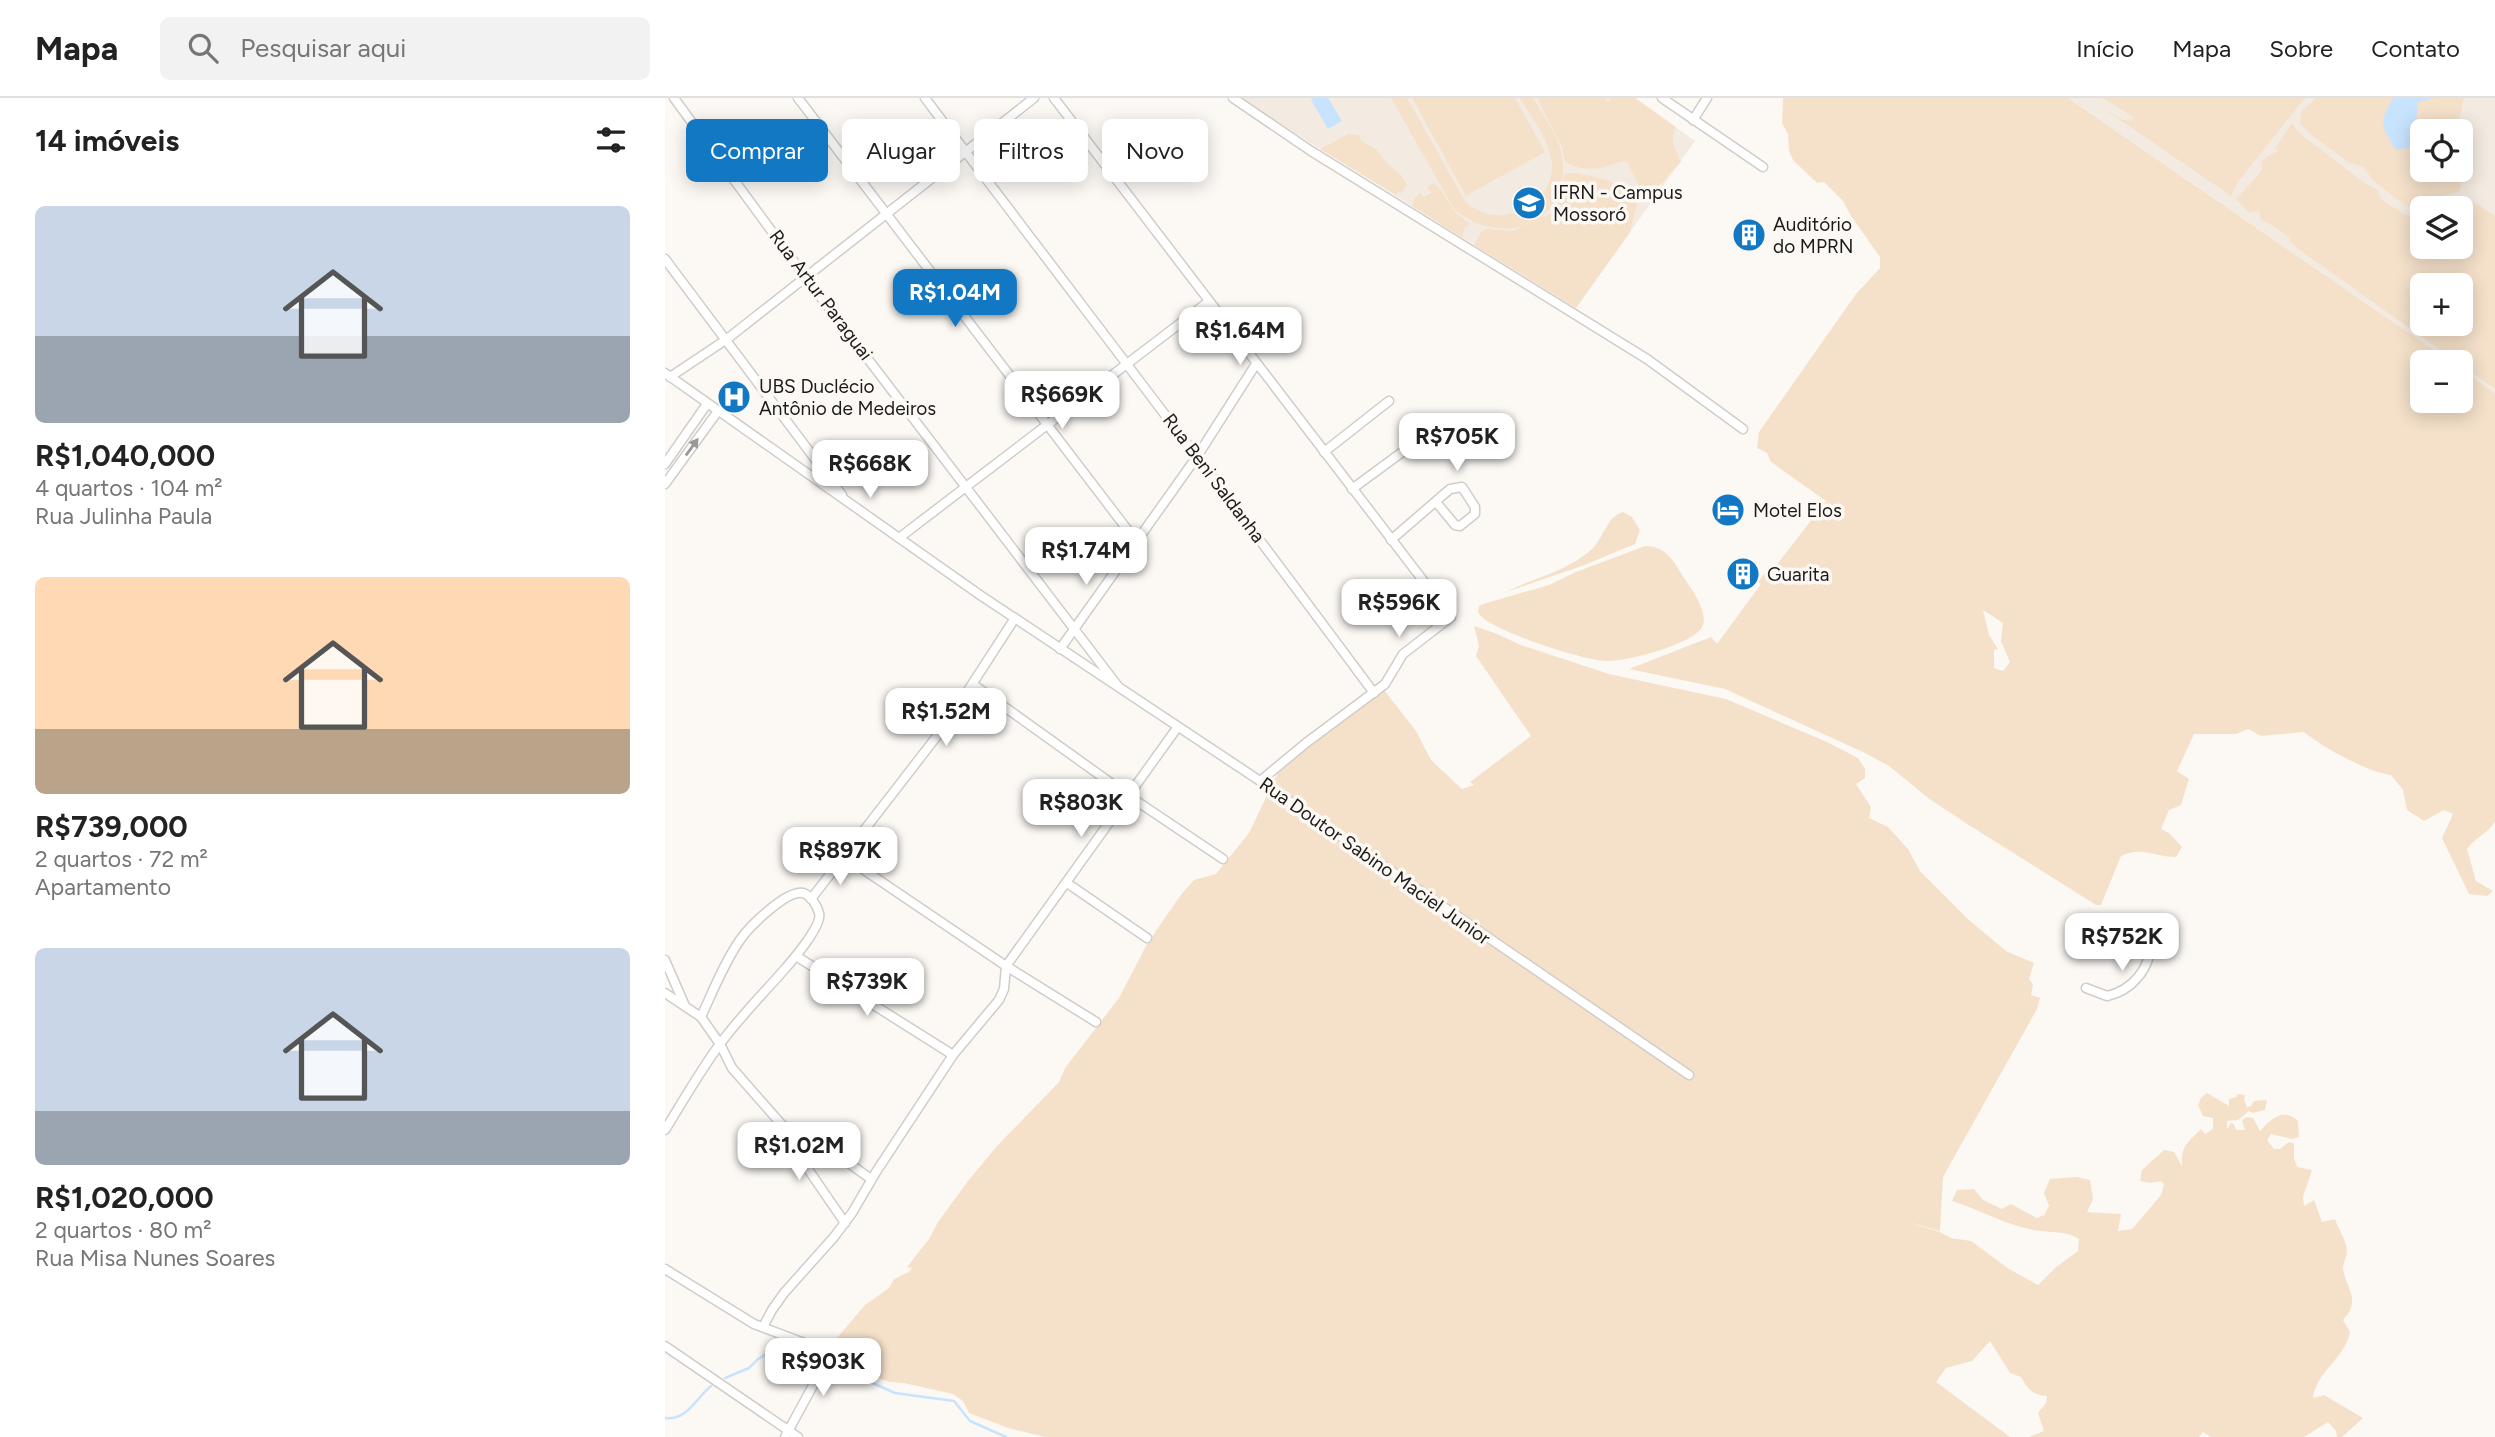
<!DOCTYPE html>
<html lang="pt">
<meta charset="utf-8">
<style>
:root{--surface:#fff;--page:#f2f2f2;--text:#222;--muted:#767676;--line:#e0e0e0;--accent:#1278c3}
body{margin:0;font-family:Figtree,sans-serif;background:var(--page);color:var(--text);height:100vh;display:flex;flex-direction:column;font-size:26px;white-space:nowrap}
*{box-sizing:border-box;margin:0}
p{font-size:23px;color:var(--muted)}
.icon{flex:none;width:38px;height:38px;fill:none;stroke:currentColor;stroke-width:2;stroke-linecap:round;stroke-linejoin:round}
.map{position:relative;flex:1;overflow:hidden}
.drawer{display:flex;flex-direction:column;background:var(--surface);width:665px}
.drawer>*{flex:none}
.top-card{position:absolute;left:21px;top:21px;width:665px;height:63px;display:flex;gap:14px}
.controls{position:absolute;left:1745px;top:21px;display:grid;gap:14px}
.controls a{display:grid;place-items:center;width:63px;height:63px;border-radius:10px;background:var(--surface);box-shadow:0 4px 18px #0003;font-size:35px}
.price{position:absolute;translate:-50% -60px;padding:0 16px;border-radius:14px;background:#fff;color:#222;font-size:23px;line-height:46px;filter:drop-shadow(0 2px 4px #0008)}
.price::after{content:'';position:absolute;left:50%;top:42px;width:21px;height:16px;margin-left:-10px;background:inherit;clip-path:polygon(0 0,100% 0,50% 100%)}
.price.on{background:var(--accent);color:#fff}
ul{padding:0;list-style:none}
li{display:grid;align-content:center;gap:14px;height:371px;padding:0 35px}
li span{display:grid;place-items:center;height:217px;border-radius:10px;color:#555}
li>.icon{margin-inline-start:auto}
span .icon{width:126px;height:126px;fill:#fffc;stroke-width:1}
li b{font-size:30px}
h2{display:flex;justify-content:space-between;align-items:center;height:84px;padding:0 35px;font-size:30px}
.tag{padding:0 24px;border-radius:10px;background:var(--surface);box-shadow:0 4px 18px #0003;font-size:24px;line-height:63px}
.tag.on{background:var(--accent);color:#fff}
header{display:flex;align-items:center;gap:42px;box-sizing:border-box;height:98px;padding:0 35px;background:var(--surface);border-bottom:2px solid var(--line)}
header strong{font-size:33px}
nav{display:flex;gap:38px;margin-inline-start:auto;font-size:24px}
.search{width:490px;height:63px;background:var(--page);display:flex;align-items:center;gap:18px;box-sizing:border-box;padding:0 24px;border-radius:10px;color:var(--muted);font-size:26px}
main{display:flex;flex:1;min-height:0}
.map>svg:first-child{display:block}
.built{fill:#f3ebe1;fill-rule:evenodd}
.green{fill:#f5e1ca;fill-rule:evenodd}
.water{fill:#c8e3fe}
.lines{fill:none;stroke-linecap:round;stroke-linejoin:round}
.stream{stroke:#c8e3fe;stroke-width:2.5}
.minor-casing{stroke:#d0cdc9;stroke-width:11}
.minor{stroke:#fff;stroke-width:8}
.oneway{fill:#999898}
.labels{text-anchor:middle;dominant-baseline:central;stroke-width:7;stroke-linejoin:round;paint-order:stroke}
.poi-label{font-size:19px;fill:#1c1b1a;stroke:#fcf9f5;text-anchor:start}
.street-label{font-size:19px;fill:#1c1b1a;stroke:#fcf9f5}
</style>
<header>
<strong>Mapa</strong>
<div class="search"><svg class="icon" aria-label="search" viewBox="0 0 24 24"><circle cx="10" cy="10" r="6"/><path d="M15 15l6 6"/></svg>Pesquisar aqui</div>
<nav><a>Início</a><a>Mapa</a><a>Sobre</a><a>Contato</a></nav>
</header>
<main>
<section class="drawer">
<h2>14 imóveis<svg class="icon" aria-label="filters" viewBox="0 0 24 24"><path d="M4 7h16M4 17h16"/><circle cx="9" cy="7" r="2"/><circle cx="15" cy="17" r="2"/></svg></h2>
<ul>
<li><span style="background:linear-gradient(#c9d6e8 60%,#9aa5b1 0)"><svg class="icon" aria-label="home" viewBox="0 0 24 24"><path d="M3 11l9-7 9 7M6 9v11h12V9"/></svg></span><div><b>R$1,040,000</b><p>4 quartos · 104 m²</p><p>Rua Julinha Paula</p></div></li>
<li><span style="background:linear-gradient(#ffd9b3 70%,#b9a48a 0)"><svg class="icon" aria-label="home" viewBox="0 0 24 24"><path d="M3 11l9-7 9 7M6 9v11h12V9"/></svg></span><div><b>R$739,000</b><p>2 quartos · 72 m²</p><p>Apartamento</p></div></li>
<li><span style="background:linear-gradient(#c9d6e8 75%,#9aa5b1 0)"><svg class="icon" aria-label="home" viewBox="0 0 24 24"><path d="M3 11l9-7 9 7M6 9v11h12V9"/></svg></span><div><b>R$1,020,000</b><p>2 quartos · 80 m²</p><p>Rua Misa Nunes Soares</p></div></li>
</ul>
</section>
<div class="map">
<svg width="1830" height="1339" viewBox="0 0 1830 1339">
<rect width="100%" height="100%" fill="#fcf9f5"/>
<g class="built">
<path d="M576,0H970L1030,43L911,210L631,36Z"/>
<path d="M1403,0H1830V295L1796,271V264H1786ZM1757,33H1796V72H1757ZM1757,110H1796V149H1757ZM1757,187H1796V226H1757Z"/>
</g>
<g class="green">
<path d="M726,0H742L800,103C830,134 887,111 887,68C886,44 867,20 855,0H868C878,17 894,38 897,58C907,126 837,152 789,111Z"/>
<path d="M747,0H850L880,54L801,98Z"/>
<path d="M872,0H940L943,4L945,0H970L1011,29C1004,44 1011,50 1016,64L989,93L978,95L962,64C955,62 953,65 946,67C929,73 915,72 900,64L897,49Z"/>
<path d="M1118,0H1403L1786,264H1757V303H1796V271L1830,295V724C1823,735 1810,740 1802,751L1811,783L1828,793L1822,798L1804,796L1777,740L1788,716L1779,712L1759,723L1742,712L1738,692L1726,677C1704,675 1657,649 1639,634L1596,638L1583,631L1571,636H1529L1512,673L1524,681L1516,707L1504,712L1496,731L1504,735L1517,749L1511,759C1489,759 1477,748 1456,758L1436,807H1431L1307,729L1263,700L1224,668L1200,655L1060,591L964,571L1046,539L1052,546L1096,486L1093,484L1103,471L1107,473L1161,403L1106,364L1102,355L1092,350L1094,334L1191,196L1215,170V159L1186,118L1178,103L1159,84L1152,85L1128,62L1124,53L1123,36L1117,25ZM1318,512L1338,525L1336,543L1345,564L1338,573L1329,570V552L1333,551L1324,537Z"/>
<path d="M1437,0H1640L1573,84L1566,98L1436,9L1458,22L1470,21C1466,17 1442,2 1437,0Z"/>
<path d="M1651,0H1799L1795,19L1783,33H1757V72H1796V68L1797,81L1795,93L1757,104L1751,109L1743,108L1730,100L1708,82L1698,69L1683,64L1644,35L1635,25L1636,14Z"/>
<path d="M1627,25L1633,34L1698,84L1712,92L1717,102L1740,117L1750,118L1757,115V149H1796V110H1768L1793,105H1811L1830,118V291L1636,153L1625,144L1624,139L1603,125L1596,122L1594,113L1584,115L1571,101C1578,92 1595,78 1598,69L1596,64L1606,56L1613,53L1610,51ZM1757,187H1796V226H1757Z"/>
<path d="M683,36L694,37L696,43L710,50L720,63L736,77L742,87L736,95L734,93L731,97L655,51Z"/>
<path d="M912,75L942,82L974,98L965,134L911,210L809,147L815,135L821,131L848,133L886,115L896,101L899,76Z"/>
<path d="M769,85L777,93L789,113L805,126L799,130L798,140L747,108L749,101L755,95L760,99L766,95L762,89Z"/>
<path d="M958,414L967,419L975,432L970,446L917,468L841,494C870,479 901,474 926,452C939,440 941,419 958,414Z"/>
<path d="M980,448C1003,448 1010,466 1021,483C1029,494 1042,514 1038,527C1032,546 960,564 941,563C919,563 831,534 816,518C812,514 813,514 814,508L818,506L884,487L911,474Z"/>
<path d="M809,528L832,536L856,547L944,576L1061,601L1162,644L1193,660L1200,671V680L1191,686L1206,709L1204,720L1223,729L1243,751L1255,773L1304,822L1341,853L1369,865L1364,881L1368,886L1366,897L1375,900L1372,911L1278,1079L1275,1133L1239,1123L1275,1134L1286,1140L1306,1143L1344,1171L1373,1187L1390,1170L1413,1153L1414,1141C1402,1133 1390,1135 1376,1133C1346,1130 1316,1112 1287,1103L1292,1092L1309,1091L1318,1102L1337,1111L1346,1106L1372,1120L1379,1117L1384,1108L1379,1095L1385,1081L1412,1079L1425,1082L1428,1101L1422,1114L1456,1116L1453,1133L1467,1131L1496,1097L1499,1086L1496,1083L1485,1085L1475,1083L1477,1072L1499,1052L1509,1054L1517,1068C1516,1046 1523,1045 1536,1031L1540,1036L1548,1031V1020L1538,1018L1533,1007L1536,1000L1542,995L1564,1008V1001L1571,999L1573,996L1580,997L1579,1001L1582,1009L1586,1008L1589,1003L1602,1002L1600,1012L1588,1015L1584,1013L1573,1022L1562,1023V1031L1566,1025L1569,1026L1571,1032H1580L1577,1022L1582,1019L1588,1020L1595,1033C1606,1021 1618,1009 1633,1023L1634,1039L1627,1041L1606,1036L1602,1042L1609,1051H1615L1624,1044L1629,1045V1060L1632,1069L1647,1072L1638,1099L1639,1108L1649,1102L1657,1124L1670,1121C1673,1131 1682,1143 1682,1153C1682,1159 1678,1164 1678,1170C1681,1191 1697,1202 1678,1222L1685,1234C1680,1261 1652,1272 1648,1300L1659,1297L1698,1320L1677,1339H1672L1671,1333L1663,1324L1639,1339H1546L1538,1334L1534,1339H1364L1379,1333L1373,1315L1381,1305L1382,1298C1367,1297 1363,1291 1356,1279L1345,1275L1325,1243L1307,1263L1281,1270L1271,1284L1345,1339H380L343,1330L304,1315L298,1303L288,1296L239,1285L225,1284L172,1266L162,1253L167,1246L200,1207L224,1190L229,1181L244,1174L247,1170L242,1169L264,1141L273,1124L303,1083L332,1048L394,984L400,970L454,900L482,846L515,798L529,782L551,776L584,735L615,670L690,610L719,592L751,633L766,662L797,691L809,687L805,684L866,638L811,558L814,548Z"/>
</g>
<g class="water">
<path d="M648,0H663L677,23L663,31L646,2Z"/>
<path d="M1729,0H1768L1753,4C1752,17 1750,41 1743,50L1731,52C1716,29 1713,22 1729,0Z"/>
</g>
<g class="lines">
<g class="stream">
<path d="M162,1265L230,1295L289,1303L305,1323L341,1339"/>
<path d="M60,1280L84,1270L93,1261L111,1250L135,1252L148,1258"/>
<path d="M0,1320C22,1323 31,1300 46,1288"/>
</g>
<defs>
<g id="minor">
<path d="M9,0L141,180L452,587"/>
<path d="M133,0L471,443"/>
<path d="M260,0C410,199 561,395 709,595"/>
<path d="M389,0L786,519L738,556L720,586L641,645L595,683"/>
<path d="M568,0L646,53L982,261L1078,331"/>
<path d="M997,0L1098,69"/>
<path d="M1028,22L1042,0"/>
<path d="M0,161L177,397"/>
<path d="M0,275L315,497L595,683L1024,977"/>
<path d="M5,279L62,241L369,0"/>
<path d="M659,354L724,303"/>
<path d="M0,366L42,306"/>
<path d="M0,386L53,313"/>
<path d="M687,391L755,341"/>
<path d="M234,440L543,204"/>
<path d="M726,442L785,391L797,389L810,409V416L795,428L790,427L771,404"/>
<path d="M395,551L533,357L591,266"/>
<path d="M309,587L464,698L558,761"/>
<path d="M180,759L341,868L431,924"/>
<path d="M402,785L482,840"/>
<path d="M146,801L282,625L350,520"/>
<path d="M131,858L288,957"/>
<path d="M0,862L20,908"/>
<path d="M1421,890L1442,898C1466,893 1488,869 1484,844"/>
<path d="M0,895L36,919L55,946L67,970L117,1027L171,1056L206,1081"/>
<path d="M117,1027L123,1042L180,1125"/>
<path d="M0,1032C18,1003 35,973 55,946C74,920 97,897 118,873C127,863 158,827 154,815C152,808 146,797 138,795C121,792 84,829 75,842C59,865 48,893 36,919"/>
<path d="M0,1171L89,1226L155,1251L152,1280L120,1339"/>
<path d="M98,1229L107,1212L119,1195L169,1139L187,1115L211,1074L288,957L334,902L339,891L341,868L512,630"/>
<path d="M0,1248L133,1339"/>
</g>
</defs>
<use href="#minor" class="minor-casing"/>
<use href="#minor" class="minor"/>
</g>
<defs><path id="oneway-solid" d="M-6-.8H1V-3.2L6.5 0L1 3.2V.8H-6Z" transform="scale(1.75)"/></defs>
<use class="oneway" href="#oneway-solid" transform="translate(27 349) rotate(-54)"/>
<defs>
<symbol id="university-disc" viewBox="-11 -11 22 22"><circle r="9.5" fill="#1278c3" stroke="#fcf9f5"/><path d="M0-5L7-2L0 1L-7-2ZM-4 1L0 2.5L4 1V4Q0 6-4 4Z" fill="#fff"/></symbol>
<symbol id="building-disc" viewBox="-11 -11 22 22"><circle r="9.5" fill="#1278c3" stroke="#fcf9f5"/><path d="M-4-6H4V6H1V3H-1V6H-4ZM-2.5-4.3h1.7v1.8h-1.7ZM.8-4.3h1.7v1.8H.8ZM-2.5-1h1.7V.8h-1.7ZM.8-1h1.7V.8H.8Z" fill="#fff"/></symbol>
<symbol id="hospital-disc" viewBox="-11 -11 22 22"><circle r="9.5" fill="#1278c3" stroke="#fcf9f5"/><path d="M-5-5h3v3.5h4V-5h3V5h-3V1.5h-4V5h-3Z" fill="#fff"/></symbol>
<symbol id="hotel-disc" viewBox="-11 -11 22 22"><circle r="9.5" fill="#1278c3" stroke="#fcf9f5"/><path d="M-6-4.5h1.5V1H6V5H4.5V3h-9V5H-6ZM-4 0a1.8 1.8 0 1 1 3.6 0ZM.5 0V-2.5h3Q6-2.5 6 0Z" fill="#fff"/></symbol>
</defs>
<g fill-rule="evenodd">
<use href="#university-disc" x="845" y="86" width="38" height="38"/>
<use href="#building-disc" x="1065" y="118" width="38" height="38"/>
<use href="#hospital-disc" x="50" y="280" width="38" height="38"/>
<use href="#hotel-disc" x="1044" y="393" width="38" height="38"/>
<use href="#building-disc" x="1059" y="457" width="38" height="38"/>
</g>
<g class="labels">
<g class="poi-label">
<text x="888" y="94">IFRN - Campus<tspan x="888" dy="22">Mossoró</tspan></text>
<text x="1108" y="126">Auditório<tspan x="1108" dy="22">do MPRN</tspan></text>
<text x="94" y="288">UBS Duclécio<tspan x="94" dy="22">Antônio de Medeiros</tspan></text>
<text x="1088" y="412">Motel Elos</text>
<text x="1102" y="476">Guarita</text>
</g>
<g class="street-label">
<text transform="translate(156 197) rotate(53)">Rua Artur Paraguai</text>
<text transform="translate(549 380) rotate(53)">Rua Beni Saldanha</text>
<text transform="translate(710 763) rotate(35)">Rua Doutor Sabino Maciel Junior</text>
</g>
</g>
</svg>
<div class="controls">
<a><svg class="icon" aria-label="locate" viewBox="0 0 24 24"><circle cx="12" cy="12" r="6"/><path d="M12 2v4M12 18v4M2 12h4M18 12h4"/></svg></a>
<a><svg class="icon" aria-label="layers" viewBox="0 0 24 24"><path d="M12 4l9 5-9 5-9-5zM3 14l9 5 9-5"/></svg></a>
<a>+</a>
<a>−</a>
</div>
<b class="price on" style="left:290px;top:231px">R$1.04M</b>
<b class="price" style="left:575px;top:269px">R$1.64M</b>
<b class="price" style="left:397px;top:333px">R$669K</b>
<b class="price" style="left:792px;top:375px">R$705K</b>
<b class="price" style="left:205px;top:402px">R$668K</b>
<b class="price" style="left:421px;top:489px">R$1.74M</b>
<b class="price" style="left:734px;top:541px">R$596K</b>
<b class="price" style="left:281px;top:650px">R$1.52M</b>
<b class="price" style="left:416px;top:741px">R$803K</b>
<b class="price" style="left:175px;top:789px">R$897K</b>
<b class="price" style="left:1457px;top:875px">R$752K</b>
<b class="price" style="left:202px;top:920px">R$739K</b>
<b class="price" style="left:134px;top:1084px">R$1.02M</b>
<b class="price" style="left:158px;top:1300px">R$903K</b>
<div class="top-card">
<a class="tag on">Comprar</a>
<a class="tag">Alugar</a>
<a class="tag">Filtros</a>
<a class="tag">Novo</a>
</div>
</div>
</main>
